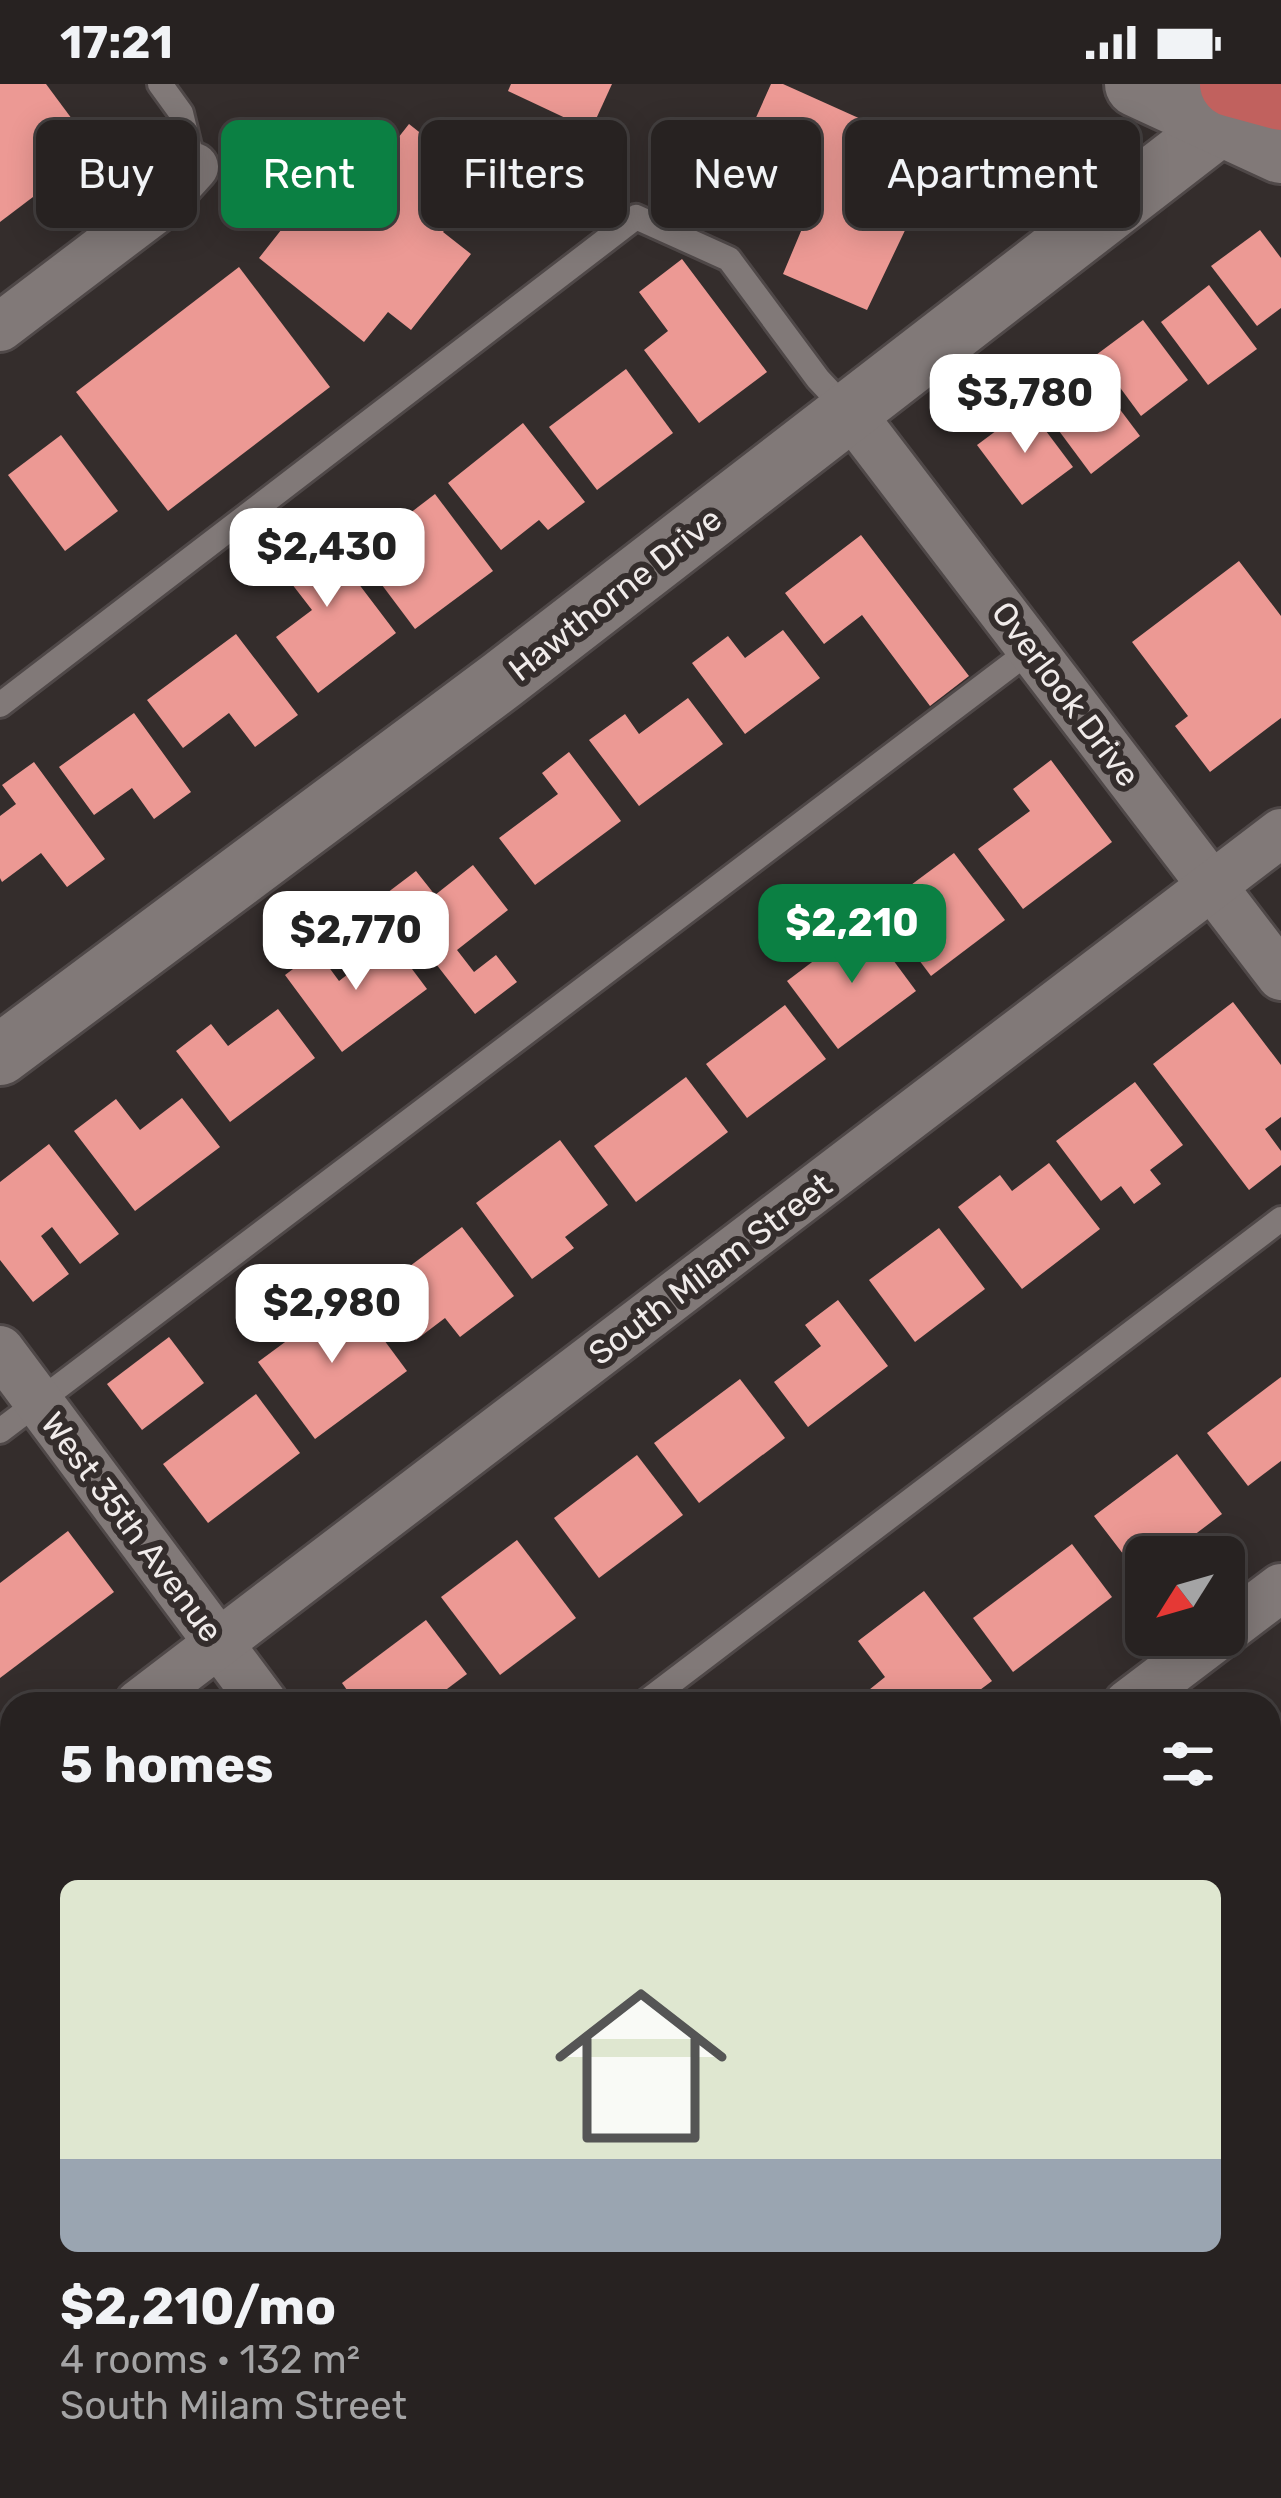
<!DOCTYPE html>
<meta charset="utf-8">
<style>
:root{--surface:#272221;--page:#2f2a2a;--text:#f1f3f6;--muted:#a4a4a5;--line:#433f3f;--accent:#0b8043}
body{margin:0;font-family:Rubik,sans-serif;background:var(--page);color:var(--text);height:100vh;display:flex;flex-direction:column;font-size:45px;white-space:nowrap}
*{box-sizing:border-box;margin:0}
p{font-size:39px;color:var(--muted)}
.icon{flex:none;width:66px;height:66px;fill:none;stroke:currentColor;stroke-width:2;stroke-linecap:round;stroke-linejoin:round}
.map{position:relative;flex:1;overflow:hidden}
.drawer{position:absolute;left:0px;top:1608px;width:1281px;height:807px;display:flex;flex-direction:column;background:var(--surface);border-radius:36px 36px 0 0;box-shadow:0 6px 30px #0003,0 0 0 3px var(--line)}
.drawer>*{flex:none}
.guide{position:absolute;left:36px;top:36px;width:1209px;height:108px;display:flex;gap:24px}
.needle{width:78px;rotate:233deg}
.fabs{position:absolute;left:1125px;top:1452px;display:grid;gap:24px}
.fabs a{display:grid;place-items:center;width:120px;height:120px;border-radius:18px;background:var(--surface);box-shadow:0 6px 30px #0003,0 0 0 3px var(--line);font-size:60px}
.price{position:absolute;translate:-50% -102px;padding:0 27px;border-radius:24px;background:#fff;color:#222;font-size:39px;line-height:78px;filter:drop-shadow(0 3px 6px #0008)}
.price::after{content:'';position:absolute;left:50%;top:72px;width:36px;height:27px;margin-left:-18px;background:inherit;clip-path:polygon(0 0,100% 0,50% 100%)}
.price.on{background:var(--accent);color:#fff}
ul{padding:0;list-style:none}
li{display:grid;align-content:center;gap:24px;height:636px;padding:0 60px}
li+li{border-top:3px solid var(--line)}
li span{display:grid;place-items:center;height:372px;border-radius:18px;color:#555}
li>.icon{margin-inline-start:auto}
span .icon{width:216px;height:216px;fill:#fffc;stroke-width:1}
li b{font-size:51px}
h2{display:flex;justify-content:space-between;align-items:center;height:144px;padding:0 60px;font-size:51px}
.pill{padding:0 42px;border-radius:18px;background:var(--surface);box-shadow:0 6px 30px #0003,0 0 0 3px var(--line);font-size:42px;line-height:108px}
.pill.on{background:var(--accent);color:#fff}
.status{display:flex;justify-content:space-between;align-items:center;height:84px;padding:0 60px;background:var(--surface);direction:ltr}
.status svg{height:33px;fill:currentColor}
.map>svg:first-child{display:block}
.building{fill:#ec9994}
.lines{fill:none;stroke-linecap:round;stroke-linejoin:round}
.service-casing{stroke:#4f4848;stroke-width:30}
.minor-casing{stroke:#4f4848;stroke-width:54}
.tertiary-casing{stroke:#4f4848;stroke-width:66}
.secondary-casing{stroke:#4f4848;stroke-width:72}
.motorway-casing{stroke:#4f4848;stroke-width:72}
.service{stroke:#817978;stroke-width:24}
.minor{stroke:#817978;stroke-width:48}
.tertiary{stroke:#817978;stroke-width:60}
.secondary{stroke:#817978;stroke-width:66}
.motorway{stroke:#c1615e;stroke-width:66}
.labels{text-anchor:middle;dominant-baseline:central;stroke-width:12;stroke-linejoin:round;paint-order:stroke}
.street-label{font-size:33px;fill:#f0ebea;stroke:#342d2c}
</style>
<div class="status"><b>17:21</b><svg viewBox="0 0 49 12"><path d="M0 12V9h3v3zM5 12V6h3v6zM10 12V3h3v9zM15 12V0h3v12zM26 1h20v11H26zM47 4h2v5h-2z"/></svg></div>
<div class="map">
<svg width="1281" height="2414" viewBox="0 0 1281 2414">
<rect width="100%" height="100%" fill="#342d2c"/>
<g class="building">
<path d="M0,0H46L95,66L0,138Z"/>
<path d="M511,0H612L591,46L508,7Z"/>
<path d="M771,0H783L941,71L867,226L783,190L804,140L724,105Z"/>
<path d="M409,40L447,70L427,95L463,123L443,148L471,170L411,246L388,228L364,258L259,174L360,46L387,68Z"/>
<path d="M1260,146L1281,174V224L1257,242L1211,182Z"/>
<path d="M682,175L767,288L699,339L644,266L668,247L639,208Z"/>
<path d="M239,183L330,303L168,427L76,308Z"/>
<path d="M1209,201L1257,265L1208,301L1161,238Z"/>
<path d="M1143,236L1188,296L1141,332L1096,271Z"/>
<path d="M626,285L673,349L597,406L549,343Z"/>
<path d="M1094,291L1140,352L1091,390L1045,328Z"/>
<path d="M1028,323L1073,383L1022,421L977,361Z"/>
<path d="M523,339L585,418L548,446L539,436L501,466L448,399Z"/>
<path d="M61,351L118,427L65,467L8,391Z"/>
<path d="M435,410L493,487L415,545L358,469Z"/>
<path d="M311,437L396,549L318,609L276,553L312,526L268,469Z"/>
<path d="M861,451L969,592L930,622L862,531L824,560L785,509Z"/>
<path d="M1239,477L1281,532V634L1210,688L1175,642L1188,632L1132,558Z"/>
<path d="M783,546L820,594L745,650L692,579L728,552L745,574Z"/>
<path d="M236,550L298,631L255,663L229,629L183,664L147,616Z"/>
<path d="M688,614L723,660L639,722L589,656L625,630L639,650Z"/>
<path d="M134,629L191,708L154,735L132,704L94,731L59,683Z"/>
<path d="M569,668L621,737L535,801L499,754L558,710L542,689Z"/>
<path d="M1051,676L1112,758L1023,825L978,765L1030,727L1013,705Z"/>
<path d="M34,678L105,775L67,803L41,769L2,798L0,794V732L16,720L2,701Z"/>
<path d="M954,769L1005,836L931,892L880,824Z"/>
<path d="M473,781L508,826L457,866L474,888L496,871L517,898L475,930L383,812L416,787L435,811Z"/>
<path d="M865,838L916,907L838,965L787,897Z"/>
<path d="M391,857L427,905L342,968L285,891L317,867L339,897Z"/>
<path d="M1233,918L1281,981V1033L1265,1045L1281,1067V1081L1249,1106L1153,980Z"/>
<path d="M785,921L826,975L747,1034L706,980Z"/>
<path d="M278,925L315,974L230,1038L176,967L211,940L228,962Z"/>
<path d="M686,993L728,1048L636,1118L594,1062Z"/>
<path d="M1135,998L1183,1061L1150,1086L1161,1100L1134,1120L1121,1102L1101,1117L1056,1057Z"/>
<path d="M182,1014L220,1063L135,1127L74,1047L116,1015L140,1046Z"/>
<path d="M560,1056L608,1121L565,1153L574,1164L532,1195L476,1119Z"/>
<path d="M49,1060L119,1150L80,1180L52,1143L41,1152L69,1190L33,1218L0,1176V1098Z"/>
<path d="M1049,1079L1100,1145L1022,1205L958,1123L1000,1091L1012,1107Z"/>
<path d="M462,1143L514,1212L460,1253L445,1234L416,1256L378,1206Z"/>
<path d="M939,1144L985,1205L915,1258L869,1196Z"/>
<path d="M350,1210L407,1287L315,1355L258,1278Z"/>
<path d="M838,1216L888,1282L808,1343L774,1298L821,1262L805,1241Z"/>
<path d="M169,1253L204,1299L142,1346L107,1300Z"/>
<path d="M1281,1293V1377L1248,1402L1207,1349Z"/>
<path d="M740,1295L785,1354L699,1419L654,1359Z"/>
<path d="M256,1310L300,1369L208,1439L163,1380Z"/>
<path d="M1177,1370L1222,1430L1165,1473H1146V1487L1140,1492L1094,1432Z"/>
<path d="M637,1371L683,1431L599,1494L554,1434Z"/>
<path d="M68,1447L114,1508L0,1594V1499Z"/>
<path d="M517,1456L576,1534L500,1591L441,1513Z"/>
<path d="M1072,1460L1112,1513L1013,1588L973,1534Z"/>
<path d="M924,1507L992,1597L961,1620H864L859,1614L885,1593L858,1557Z"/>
<path d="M426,1536L467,1590L427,1620H357L342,1599Z"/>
<path d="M1281,1639V1734L1269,1743V1648Z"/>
<path d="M0,1882L12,1898V1937L0,1946Z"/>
<path d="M1281,2047V2127L1269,2115V2056Z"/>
<path d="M12,2222V2327L0,2311V2258L4,2255L0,2250V2231Z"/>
<path d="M309,2403H413L399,2414H296Z"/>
</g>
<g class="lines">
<defs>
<g id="service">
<path d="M160,0L181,29L194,83"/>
<path d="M0,621L636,133L729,175L818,295L848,327"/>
<path d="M0,1347L1032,565"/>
<path d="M643,1620L1281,1135"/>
<path d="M1269,1898L1281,1889"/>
<path d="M0,2103L12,2095"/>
<path d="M590,2414L605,2403"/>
</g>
<g id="minor">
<path d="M0,243L157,124L194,83"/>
<path d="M850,328L1281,892"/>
<path d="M0,1266L264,1620"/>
<path d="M1224,1547L1281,1504"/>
<path d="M139,1620L1281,749"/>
<path d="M1128,1620L1219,1551"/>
<path d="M0,1725L12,1716"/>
<path d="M1269,2272L1281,2263"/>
<path d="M865,2403L874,2414"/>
<path d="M81,2414L96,2403"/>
<path d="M1080,2414L1095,2403"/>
</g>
<path id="tertiary" d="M0,971L502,596L1223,39"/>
<path id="secondary" d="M1138,0L1281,66"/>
<path id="motorway" d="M1233,0L1281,13"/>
</defs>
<use href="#service" class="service-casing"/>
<use href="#minor" class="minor-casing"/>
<use href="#tertiary" class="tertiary-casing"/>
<use href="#secondary" class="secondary-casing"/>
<use href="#motorway" class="motorway-casing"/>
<use href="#service" class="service"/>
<use href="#minor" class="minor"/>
<use href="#tertiary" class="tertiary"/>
<use href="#secondary" class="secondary"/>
<use href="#motorway" class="motorway"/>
</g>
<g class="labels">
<g class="street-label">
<text transform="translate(615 510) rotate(-38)">Hawthorne Drive</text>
<text transform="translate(1066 610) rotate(53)">Overlook Drive</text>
<text transform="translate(710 1185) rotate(-37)">South Milam Street</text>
<text transform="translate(132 1443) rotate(53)">West 35th Avenue</text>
</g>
</g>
</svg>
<div class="fabs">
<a><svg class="needle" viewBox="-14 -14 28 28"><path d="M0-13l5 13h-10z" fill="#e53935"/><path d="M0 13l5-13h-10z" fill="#a4a4a5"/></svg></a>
</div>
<b class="price" style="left:1025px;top:372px">$3,780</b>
<b class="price" style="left:327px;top:526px">$2,430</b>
<b class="price on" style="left:852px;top:902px">$2,210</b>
<b class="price" style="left:356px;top:909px">$2,770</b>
<b class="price" style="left:332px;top:1282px">$2,980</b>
<div class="guide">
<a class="pill">Buy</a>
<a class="pill on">Rent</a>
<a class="pill">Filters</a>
<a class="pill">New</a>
<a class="pill">Apartment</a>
</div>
<section class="drawer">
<h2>5 homes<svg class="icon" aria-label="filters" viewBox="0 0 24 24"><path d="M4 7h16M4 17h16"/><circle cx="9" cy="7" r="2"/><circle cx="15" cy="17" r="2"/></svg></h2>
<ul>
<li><span style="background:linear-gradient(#dfe7d0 75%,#9aa5b1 0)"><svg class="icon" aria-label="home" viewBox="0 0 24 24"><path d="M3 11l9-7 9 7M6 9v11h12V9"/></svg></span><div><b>$2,210/mo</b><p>4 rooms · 132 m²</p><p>South Milam Street</p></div></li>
</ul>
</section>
</div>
